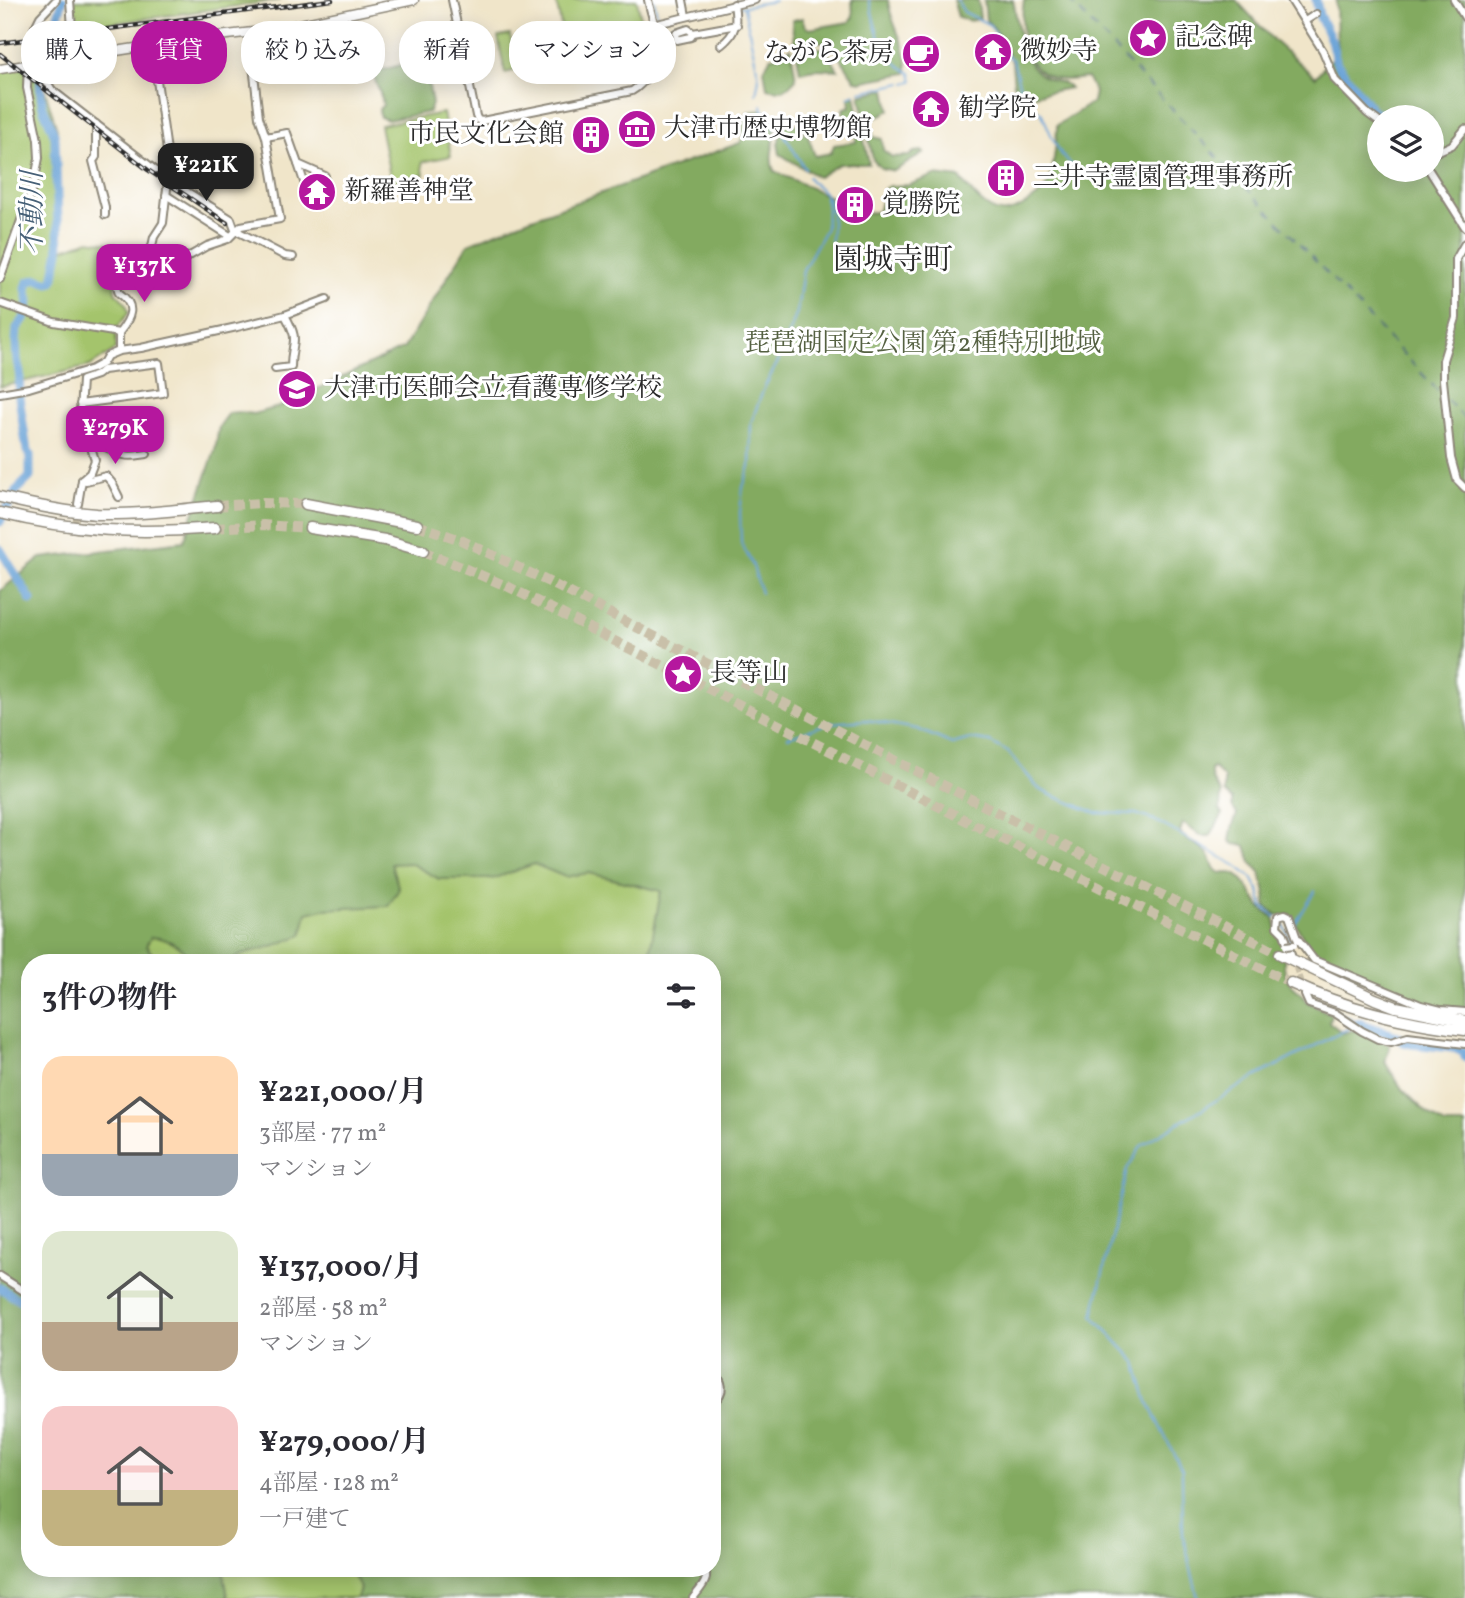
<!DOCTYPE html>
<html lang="ja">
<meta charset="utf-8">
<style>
:root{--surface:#fff;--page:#f7f7f7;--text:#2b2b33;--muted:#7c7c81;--accent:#b5179e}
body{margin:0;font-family:Vollkorn,"Noto Serif JP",serif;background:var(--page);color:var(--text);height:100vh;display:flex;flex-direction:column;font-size:26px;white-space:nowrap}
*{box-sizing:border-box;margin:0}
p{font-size:23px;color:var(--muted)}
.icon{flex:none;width:38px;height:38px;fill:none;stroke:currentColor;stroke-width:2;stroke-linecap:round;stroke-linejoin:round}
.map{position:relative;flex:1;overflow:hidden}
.side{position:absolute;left:21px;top:954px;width:700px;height:623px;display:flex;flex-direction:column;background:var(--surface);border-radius:28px;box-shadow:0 4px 18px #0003}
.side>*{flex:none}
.top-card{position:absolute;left:21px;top:21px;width:700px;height:63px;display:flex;gap:14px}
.tools{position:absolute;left:1367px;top:105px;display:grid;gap:14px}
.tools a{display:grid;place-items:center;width:77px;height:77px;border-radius:50%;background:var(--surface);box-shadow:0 4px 18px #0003;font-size:35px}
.price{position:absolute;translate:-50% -60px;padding:0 16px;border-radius:14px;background:var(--accent);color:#fff;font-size:23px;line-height:46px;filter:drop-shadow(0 2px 4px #0008)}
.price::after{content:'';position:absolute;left:50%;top:42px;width:21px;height:16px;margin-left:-10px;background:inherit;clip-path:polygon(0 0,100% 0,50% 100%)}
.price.active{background:#222;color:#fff}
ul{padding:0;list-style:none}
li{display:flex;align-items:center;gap:21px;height:175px;padding:0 21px}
li span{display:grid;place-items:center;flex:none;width:196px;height:140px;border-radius:21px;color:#555}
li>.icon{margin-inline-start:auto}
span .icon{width:84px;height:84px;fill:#fffc;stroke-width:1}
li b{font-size:30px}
h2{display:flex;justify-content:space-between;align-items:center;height:84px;padding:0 21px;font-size:30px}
.pill{padding:0 24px;border-radius:28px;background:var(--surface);box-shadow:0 4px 18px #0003;font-size:24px;line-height:63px}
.pill.active{background:var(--accent);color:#fff}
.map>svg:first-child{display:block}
.green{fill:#a4c46c;stroke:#68784c;stroke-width:2}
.forest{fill:#83aa60;stroke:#576a46;stroke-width:2;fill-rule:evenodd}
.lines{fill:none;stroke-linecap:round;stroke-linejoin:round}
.stream{stroke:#66a0d5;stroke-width:2}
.river{stroke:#66a0d5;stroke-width:9}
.ferry{stroke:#466077;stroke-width:2;stroke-dasharray:9 7;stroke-linecap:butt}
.minor-tunnel{stroke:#c9c0a9;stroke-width:6;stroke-dasharray:6 3;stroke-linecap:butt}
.highway-tunnel{stroke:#c9c0a9;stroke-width:10;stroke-dasharray:10 5;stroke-linecap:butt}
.minor-casing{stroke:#8e887a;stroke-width:10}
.major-casing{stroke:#8e887a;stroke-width:11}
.highway-casing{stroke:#8e887a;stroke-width:13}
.minor{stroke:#fff;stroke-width:6}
.major{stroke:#fff;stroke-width:8}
.highway{stroke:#fff;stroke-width:10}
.rail-casing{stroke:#2b2b2b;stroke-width:4.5}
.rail{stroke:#fff;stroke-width:2;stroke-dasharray:5;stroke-linecap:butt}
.minor-bridge-casing{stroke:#8e887a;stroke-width:10;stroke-linecap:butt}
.minor-bridge{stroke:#fff;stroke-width:6}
.labels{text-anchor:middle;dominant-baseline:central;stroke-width:6;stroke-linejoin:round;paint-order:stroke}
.poi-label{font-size:26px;fill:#2b2b2b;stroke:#fff;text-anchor:start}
.park-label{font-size:26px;fill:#556142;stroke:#fff}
.water-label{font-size:28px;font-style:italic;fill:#466077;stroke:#fff}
.quarter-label{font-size:30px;fill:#2b2b2b;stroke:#fff}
</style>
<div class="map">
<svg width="1465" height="1598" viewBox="0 0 1465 1598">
<rect width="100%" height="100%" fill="#fff"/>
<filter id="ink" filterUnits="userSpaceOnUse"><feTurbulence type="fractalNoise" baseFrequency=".0143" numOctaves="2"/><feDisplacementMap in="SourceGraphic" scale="14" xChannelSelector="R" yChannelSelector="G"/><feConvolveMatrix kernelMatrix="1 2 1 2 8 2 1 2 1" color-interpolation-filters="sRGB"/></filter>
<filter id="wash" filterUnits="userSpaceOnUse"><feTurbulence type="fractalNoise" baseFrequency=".00686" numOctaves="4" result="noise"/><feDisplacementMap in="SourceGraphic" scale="28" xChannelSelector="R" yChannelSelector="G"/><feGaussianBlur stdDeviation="1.57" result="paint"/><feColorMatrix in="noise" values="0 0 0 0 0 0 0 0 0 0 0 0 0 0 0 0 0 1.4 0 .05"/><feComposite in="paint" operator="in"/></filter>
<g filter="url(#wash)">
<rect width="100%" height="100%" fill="#f0e5c9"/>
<g class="green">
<path d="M74,0H281L76,28Z"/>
<path d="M563,0H637L647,46L639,59L591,70L583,63L569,65L556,1Z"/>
<path d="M510,35L517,70L505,73L498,37Z"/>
<path d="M45,62L43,84L57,129L61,250L89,240L116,244L130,277L114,280L115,292L125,302L129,312L116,329V349L90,366L0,387V72Z"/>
<path d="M443,113L451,156L422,162L424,175L391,181L380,125Z"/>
<path d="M392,860H535L662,891L649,962H224Z"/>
<path d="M153,929L214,962H154L139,944Z"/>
<path d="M223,1568H350L360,1588L357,1598H228Z"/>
</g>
<g class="forest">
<path d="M852,0H888C890,25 910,48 907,73L859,82L855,80L830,42H794L792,24L793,20L802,18L805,26L809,29L849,22L853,17Z"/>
<path d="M953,0H978L980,18L970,21L958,17Z"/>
<path d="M984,0H1013C1019,25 1019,65 1046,78C1055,83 1064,80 1070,88L1018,98L1014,86L1012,62L994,28L986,20Z"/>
<path d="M1024,0H1236L1273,40L1315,77L1337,53L1336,0H1465V1009L1444,1008L1376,986L1317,960L1290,915H1277L1266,907L1265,889L1260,872L1251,862L1246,846L1234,844L1230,841L1232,828L1237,814L1232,807V800L1224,793V778L1214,768L1211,769C1210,781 1215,784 1221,793L1220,810L1223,814L1210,836H1201L1183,823L1180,832C1189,845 1196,842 1206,852C1212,857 1211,866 1217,871C1224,876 1231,870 1238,876C1255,889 1252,907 1274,917L1277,929L1286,940C1285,954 1280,971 1291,984C1297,992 1303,991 1306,1001L1331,1014L1329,1022L1343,1033L1367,1027L1375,1029L1381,1040L1390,1045L1385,1062L1402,1089L1426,1112L1445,1125H1465V1598H357L360,1588L350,1568H712V962H648L661,891L589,873L565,877L534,864L492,879H439L410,863L391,864L399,889L388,906L324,909L307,913L302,935L273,946L243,954L229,962H194C182,948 171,938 151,937L146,946L159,962H30V1568H223L228,1598H0V591L41,558L184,541L215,450L219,427L229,413L239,412L253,414L279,407L404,348L468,244L524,221L740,143C746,133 741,121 748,112L762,110C789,131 764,146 774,171L835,199L848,215L876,212L879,210L884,189L889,186L909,185L935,175L960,178C970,190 984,210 1001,212C1015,214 1040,197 1047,185C1053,176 1057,137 1057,125L1093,102L1095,92L1087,78C1074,79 1060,82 1048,76C1021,65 1020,23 1024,0ZM1379,117H1432V170H1379Z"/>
<path d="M791,48L796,79C783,93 783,91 767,88L764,69L771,57L781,55Z"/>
<path d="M809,48H825L838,70L815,69L800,72L796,50Z"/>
<path d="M420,60L425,62L432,104L429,112L388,120L380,117L379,109L383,105C382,92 374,85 374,72Z"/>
<path d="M886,89L890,110L871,120L873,137L882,139L883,150L892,157L909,156L914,152L922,151L924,153L894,171L881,168L873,160L860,95Z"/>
<path d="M855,95L869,164H839L818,177L780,154L778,144L783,125L805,124L806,129L801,130V133H807L815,156L831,153L834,145L856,142L855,125H845L843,109L850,106L849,97Z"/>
</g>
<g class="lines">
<g class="stream">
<path d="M654,0L658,19"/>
<path d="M869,0C878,35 877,54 911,73L913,81L906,83"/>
<path d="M957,0L964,12L990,25L994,31L1006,55L1013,60L1022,96"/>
<path d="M739,7L775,1"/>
<path d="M744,7L759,78L756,94"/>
<path d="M660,28V30L684,20"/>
<path d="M860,92L902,83"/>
<path d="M848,97L855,94"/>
<path d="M1025,103L1041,112C1054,139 1057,161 1087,174"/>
<path d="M762,105L763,110L771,116L776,128"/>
<path d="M781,129L805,169"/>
<path d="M808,177C812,184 815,184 821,189C835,203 832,224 831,241"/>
<path d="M761,593L753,566L741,542L740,512L743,487L750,467L751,423L764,388L781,356L797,312L803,270L826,228L827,207L825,197"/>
<path d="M788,737L829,723L867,720L917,729L952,744L970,739L990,742L1008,752L1039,789L1051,795L1096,813L1136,814L1154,820L1235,865L1252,878L1259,891L1263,907L1276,917"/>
<path d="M1281,920L1292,944"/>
<path d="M1294,926L1315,891"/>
<path d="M1332,1009L1359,1023"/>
<path d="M1198,1598L1183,1535L1182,1470L1149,1405L1136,1362L1093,1316L1127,1169L1142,1145L1255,1077L1351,1027"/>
</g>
<g class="river">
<path d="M1316,0L1319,15L1331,40L1337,64L1373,111L1382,117"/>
<path d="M0,522L16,491L30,477V455L27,451L19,397L20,373L17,360L16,342L17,328L24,319L29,302L26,288L28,282L37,279L49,283L53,281L59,251L55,139C53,126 45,116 42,103C35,66 53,34 63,0"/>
<path d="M0,549L31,600"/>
<path d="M1359,1023L1397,1036L1403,1042L1411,1044L1452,1048L1463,1051L1465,1057"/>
<path d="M0,1288L30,1307"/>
</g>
<g class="ferry">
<path d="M1069,0L1443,396"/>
<path d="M1447,400L1465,419"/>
</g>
</g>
</g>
<g filter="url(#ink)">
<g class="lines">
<g class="minor-tunnel">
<path d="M74,533L77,510"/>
<path d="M1293,959L1303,989"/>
</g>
<g class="highway-tunnel">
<path d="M217,506L262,503L306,504"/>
<path d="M417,525L461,540L549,582L933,780L1280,954"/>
<path d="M215,528L263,525L310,528"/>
<path d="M423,551L509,587L975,825L1291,983"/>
</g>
<defs>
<g id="minor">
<path d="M70,0L74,57"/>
<path d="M452,0L476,116L478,120L482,121L632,91C644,84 658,64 659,49C659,37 651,14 648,0"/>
<path d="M683,0L686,16"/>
<path d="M1291,0L1323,51L1335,80L1367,113L1379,122"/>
<path d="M1454,0L1465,18"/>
<path d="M1305,21L1316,14"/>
<path d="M653,25L755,0"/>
<path d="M34,29L40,17L56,0"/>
<path d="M693,33L688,29L676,33L677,40L691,37L693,33L737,25"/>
<path d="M721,45C737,33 737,23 734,4"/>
<path d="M49,60L47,82L52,90L168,180L231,219L235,230L285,256L293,257"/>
<path d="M96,124V157L93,161L105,207V215"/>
<path d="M266,137L287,133L298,164L325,176"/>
<path d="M1432,154L1452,145L1465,129"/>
<path d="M298,164L309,197L314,200"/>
<path d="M1429,170L1465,227"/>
<path d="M166,195L230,236"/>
<path d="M1465,243L1456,259V318L1443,360V380L1451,458L1457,480L1465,488"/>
<path d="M147,270L154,237L163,223L168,180V158L152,45"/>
<path d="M0,279L34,184L39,158L38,140L27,88L28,63"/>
<path d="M0,303L54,322L119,333"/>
<path d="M119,351V333C131,318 137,305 119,293L116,283L139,278L147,270L186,258L207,246L228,239L241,226L280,219L266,137L259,117L249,32"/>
<path d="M275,369L291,367C291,339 301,344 285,315"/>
<path d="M0,393L29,388L92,369L103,363L107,356L119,351L141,348L237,327L285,315L327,299"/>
<path d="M88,440C102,441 111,453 124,455C131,457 140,455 147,454"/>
<path d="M82,480L86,481L106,476L112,483L119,497"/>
<path d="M78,504L82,480L90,473L95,460L80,412L82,380L97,375L103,370L159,363L163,393L80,404"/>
<path d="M1298,939L1314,960L1421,1005L1441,1010L1465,1012"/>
<path d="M1291,954L1284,934L1277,927L1278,916L1285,914L1289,916L1298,941"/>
<path d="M1305,995L1309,1004L1335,1013L1362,1031L1378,1039L1391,1042L1408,1037L1465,1044"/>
<path d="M0,1276L30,1295"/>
<path d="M712,1369C723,1381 727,1392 712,1403"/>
<path d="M693,1598C700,1589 711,1579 704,1568"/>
</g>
<path id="major" d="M0,69L200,38L272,30L414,0"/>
<g id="highway">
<path d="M0,497C32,505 64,512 97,514C137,515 177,510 217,506"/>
<path d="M306,504L417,525"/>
<path d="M0,513C76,532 138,534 215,528"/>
<path d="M310,528L385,540L423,551"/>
<path d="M1280,954L1375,999L1396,1007L1465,1021"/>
<path d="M1291,983C1347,1009 1404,1023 1465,1030"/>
</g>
</defs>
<use href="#minor" class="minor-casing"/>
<use href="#major" class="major-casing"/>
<use href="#highway" class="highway-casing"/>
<use href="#minor" class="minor"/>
<use href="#major" class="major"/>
<use href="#highway" class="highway"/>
<defs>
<g id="rail">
<path d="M0,43L332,0"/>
<path d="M0,54L148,170L227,223"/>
</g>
</defs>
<use href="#rail" class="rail-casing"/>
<use href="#rail" class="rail"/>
<defs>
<path id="minor-bridge" d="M1286,946L1294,945"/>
</defs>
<use href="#minor-bridge" class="minor-bridge-casing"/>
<use href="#minor-bridge" class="minor-bridge"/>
</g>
</g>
<defs>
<symbol id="sight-disc" viewBox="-11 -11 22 22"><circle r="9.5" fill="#b5179e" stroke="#fff"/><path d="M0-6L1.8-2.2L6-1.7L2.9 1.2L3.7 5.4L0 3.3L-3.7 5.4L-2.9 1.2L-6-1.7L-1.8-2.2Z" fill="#fff"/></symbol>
<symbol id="temple-disc" viewBox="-11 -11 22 22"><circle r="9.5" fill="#b5179e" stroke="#fff"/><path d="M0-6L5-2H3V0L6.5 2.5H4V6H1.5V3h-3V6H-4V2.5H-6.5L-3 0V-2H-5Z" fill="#fff"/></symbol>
<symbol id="cafe-disc" viewBox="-11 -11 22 22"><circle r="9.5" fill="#b5179e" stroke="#fff"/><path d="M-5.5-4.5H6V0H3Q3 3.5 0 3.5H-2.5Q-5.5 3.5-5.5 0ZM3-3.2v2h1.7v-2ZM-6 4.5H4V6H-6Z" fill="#fff"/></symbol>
<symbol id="museum-disc" viewBox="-11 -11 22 22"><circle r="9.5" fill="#b5179e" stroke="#fff"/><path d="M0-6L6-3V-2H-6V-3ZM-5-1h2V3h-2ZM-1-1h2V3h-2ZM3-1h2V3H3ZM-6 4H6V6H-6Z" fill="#fff"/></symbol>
<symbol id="building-disc" viewBox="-11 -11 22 22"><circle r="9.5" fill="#b5179e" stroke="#fff"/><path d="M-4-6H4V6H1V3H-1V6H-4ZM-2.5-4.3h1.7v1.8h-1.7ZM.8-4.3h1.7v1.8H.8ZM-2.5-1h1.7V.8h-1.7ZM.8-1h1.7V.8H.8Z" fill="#fff"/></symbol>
<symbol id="university-disc" viewBox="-11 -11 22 22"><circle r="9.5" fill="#b5179e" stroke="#fff"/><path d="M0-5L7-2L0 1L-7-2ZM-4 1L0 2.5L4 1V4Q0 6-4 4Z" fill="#fff"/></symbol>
</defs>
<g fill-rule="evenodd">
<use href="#sight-disc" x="1126" y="16" width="44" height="44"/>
<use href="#temple-disc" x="971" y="30" width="44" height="44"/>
<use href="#cafe-disc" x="899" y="32" width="44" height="44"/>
<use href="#temple-disc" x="909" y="87" width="44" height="44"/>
<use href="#museum-disc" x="615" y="107" width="44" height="44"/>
<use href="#building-disc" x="569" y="113" width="44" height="44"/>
<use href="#building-disc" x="984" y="156" width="44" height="44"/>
<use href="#temple-disc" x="295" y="170" width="44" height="44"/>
<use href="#building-disc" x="833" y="183" width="44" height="44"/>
<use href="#university-disc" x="275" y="367" width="44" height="44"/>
<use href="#sight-disc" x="661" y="652" width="44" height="44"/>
</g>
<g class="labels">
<g class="poi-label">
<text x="1175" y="38">記念碑</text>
<text x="1020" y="52">微妙寺</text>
<text x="894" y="54" text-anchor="end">ながら茶房</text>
<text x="958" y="109">勧学院</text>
<text x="664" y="129">大津市歴史博物館</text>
<text x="564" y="135" text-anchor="end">市民文化会館</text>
<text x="1033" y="178">三井寺霊園管理事務所</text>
<text x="344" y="192">新羅善神堂</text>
<text x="882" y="205">覚勝院</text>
<text x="324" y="389">大津市医師会立看護専修学校</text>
<text x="710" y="674">長等山</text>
</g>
<g class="park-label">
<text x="923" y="344">琵琶湖国定公園 第2種特別地域</text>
</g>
<g class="water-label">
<text transform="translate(33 213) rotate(-90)">不動川</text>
</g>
<g class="quarter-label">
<text x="893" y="261">園城寺町</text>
</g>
</g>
</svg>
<div class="tools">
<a><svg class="icon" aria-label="layers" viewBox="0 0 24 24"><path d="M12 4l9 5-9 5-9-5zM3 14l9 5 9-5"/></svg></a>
</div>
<b class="price active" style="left:206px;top:203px">¥221K</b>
<b class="price" style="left:144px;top:304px">¥137K</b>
<b class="price" style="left:115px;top:466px">¥279K</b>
<div class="top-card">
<a class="pill">購入</a>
<a class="pill active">賃貸</a>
<a class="pill">絞り込み</a>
<a class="pill">新着</a>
<a class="pill">マンション</a>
</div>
<section class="side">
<h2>3件の物件<svg class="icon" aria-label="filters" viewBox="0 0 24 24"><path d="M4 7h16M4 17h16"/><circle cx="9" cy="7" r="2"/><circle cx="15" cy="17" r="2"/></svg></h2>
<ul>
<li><span style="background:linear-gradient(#ffd9b3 70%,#9aa5b1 0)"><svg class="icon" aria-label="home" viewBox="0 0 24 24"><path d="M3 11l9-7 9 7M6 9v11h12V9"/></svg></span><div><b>¥221,000/月</b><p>3部屋 · 77 m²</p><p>マンション</p></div></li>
<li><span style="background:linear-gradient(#dfe7d0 65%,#b9a48a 0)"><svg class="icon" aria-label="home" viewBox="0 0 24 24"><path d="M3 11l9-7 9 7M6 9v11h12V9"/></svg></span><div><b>¥137,000/月</b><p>2部屋 · 58 m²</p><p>マンション</p></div></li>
<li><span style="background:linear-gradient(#f6c9c9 60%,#c2b280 0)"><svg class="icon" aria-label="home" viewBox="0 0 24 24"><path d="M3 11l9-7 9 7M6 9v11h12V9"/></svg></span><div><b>¥279,000/月</b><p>4部屋 · 128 m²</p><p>一戸建て</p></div></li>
</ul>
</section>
</div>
